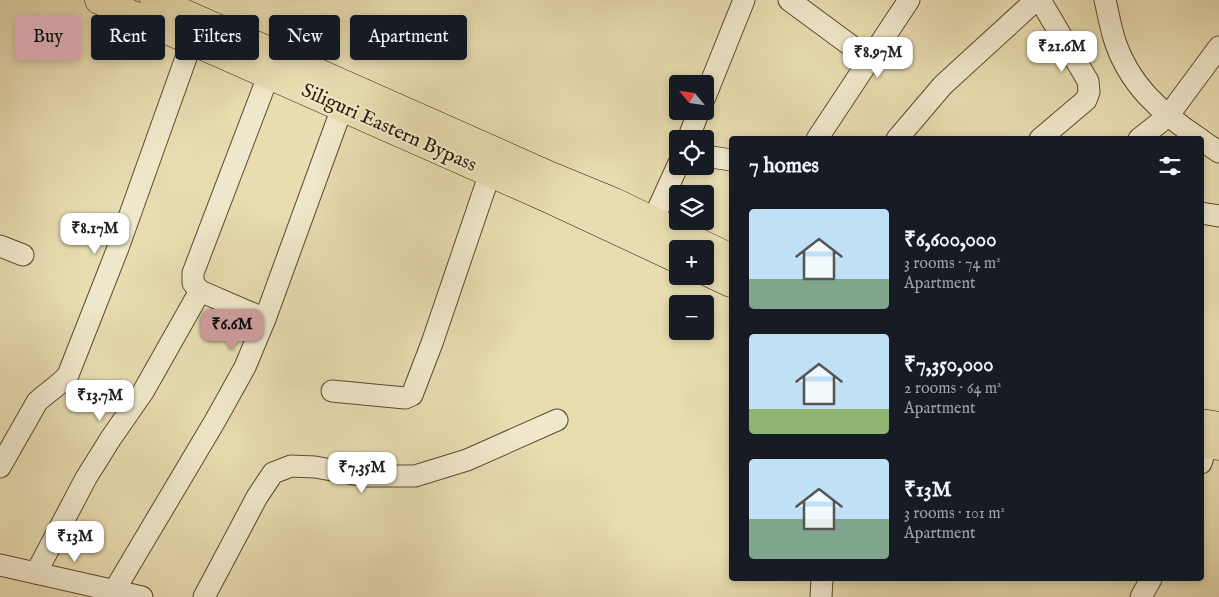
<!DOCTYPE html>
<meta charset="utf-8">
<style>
:root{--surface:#171b24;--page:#20242c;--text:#f1f3f6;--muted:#9ea1a6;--accent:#c59692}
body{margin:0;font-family:"IM FELL English",serif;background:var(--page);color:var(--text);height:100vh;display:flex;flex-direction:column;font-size:19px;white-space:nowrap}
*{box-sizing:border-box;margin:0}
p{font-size:16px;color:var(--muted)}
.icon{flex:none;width:28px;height:28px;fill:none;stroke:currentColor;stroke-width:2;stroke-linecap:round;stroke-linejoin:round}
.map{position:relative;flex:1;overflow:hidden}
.sheet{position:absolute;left:729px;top:136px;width:475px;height:445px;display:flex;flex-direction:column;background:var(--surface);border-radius:5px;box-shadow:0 2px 8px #0003}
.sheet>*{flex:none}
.guide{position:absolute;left:15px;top:15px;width:475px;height:45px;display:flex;gap:10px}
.needle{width:32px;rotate:299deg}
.controls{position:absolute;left:669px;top:75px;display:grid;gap:10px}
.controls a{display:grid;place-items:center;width:45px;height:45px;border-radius:5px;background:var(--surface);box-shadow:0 2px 8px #0003;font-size:25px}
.price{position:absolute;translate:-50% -42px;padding:0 11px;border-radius:10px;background:#fff;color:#222;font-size:16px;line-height:32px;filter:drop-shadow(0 1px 2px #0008)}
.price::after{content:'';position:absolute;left:50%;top:30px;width:15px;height:11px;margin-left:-8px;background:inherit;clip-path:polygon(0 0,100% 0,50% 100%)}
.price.current{background:var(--accent);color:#111}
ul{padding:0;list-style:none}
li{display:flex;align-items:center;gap:15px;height:125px;padding:0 20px}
li span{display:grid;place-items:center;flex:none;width:140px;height:100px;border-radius:5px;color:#555}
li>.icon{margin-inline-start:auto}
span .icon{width:60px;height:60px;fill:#fffc;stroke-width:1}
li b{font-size:21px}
h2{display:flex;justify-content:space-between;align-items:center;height:60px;padding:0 20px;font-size:21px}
.chip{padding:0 18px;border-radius:5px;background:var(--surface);box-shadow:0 2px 8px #0003;font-size:18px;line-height:45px}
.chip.current{background:var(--accent);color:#111}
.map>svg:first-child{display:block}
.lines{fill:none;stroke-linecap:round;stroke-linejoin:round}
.minor-casing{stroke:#5c4a2d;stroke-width:23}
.major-casing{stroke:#2e1a01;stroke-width:29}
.minor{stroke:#f0e8cc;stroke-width:21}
.major{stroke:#e8dcb1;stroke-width:28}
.labels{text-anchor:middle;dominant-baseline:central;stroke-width:4;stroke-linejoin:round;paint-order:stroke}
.street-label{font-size:20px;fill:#2e1a01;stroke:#f0e8cc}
</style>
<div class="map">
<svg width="1219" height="597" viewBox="0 0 1219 597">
<rect width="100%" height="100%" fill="#e8dcb1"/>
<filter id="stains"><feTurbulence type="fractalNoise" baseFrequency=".004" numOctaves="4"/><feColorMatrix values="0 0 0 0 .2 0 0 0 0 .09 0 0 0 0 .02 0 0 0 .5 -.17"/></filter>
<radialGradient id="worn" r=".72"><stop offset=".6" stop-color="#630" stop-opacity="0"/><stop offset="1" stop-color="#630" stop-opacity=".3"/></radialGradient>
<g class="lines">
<defs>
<g id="minor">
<path d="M789,0L869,59"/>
<path d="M1105,0C1108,12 1110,25 1114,38C1128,84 1161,113 1200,139"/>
<path d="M705,97L744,0"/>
<path d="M688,139L699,111"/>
<path d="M817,139L909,0"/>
<path d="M897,139L943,85L1036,0"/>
<path d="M1040,139L1086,100L1089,92L1088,81L1040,0"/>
<path d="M1139,139L1168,116L1219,47"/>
<path d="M1201,140L1219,152"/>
<path d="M705,156L731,160"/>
<path d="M1201,213L1219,216"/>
<path d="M647,233L678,165"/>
<path d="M0,246L23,255"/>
<path d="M265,319L200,291L193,283V273L269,74"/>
<path d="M332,391L405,398L412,395L432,343L490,173"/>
<path d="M1201,463L1207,445"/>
<path d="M0,467L37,402C47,392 59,386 68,375L118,248L192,41"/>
<path d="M0,565L142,597"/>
<path d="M36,573L86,478L111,438L143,392L200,291"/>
<path d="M114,591L215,421L245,367L265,319L342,108"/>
<path d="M204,597L257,497L273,473L291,466L315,467L365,476H415L467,460L557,420"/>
<path d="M821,597L822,579"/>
<path d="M1141,597L1151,579"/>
</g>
<g id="major">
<path d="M99,0L547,198L678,259"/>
<path d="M154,0L553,177L614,202L731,258"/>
<path d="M705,271L731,283"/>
<path d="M1201,423L1219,426"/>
<path d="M1201,443L1219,446"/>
</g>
</defs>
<use href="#minor" class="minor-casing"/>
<use href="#major" class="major-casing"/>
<use href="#minor" class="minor"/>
<use href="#major" class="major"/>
</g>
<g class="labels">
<g class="street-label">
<text transform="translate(389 128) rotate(24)">Siliguri Eastern Bypass</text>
</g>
</g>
<rect width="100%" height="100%" filter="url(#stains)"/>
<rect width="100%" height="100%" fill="url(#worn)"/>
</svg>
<div class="controls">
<a><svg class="needle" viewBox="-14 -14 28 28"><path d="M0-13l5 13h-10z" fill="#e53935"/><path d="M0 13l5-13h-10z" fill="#9ea1a6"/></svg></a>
<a><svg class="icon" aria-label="locate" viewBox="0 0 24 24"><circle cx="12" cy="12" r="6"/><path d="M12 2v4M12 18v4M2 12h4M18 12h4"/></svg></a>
<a><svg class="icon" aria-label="layers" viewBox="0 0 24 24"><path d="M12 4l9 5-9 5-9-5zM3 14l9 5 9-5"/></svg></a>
<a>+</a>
<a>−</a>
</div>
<b class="price" style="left:1062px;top:73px">₹21.6M</b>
<b class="price" style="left:878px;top:79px">₹8.97M</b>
<b class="price" style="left:95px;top:255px">₹8.17M</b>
<b class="price current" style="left:232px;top:351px">₹6.6M</b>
<b class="price" style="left:100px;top:422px">₹13.7M</b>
<b class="price" style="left:362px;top:494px">₹7.35M</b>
<b class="price" style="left:75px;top:563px">₹13M</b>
<div class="guide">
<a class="chip current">Buy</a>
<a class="chip">Rent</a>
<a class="chip">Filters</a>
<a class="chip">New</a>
<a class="chip">Apartment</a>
</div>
<section class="sheet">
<h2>7 homes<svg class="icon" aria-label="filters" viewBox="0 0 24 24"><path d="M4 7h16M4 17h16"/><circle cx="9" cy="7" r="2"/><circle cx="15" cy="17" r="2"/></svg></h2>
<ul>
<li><span style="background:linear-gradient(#bfe0f5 70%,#7fa58c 0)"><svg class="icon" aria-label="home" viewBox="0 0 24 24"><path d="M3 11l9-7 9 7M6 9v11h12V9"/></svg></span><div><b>₹6,600,000</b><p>3 rooms · 74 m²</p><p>Apartment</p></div></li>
<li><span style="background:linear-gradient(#bfe0f5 75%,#8fb573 0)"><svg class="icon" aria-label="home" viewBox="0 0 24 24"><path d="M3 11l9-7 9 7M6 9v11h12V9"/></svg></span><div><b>₹7,350,000</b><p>2 rooms · 64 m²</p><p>Apartment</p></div></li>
<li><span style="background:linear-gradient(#bfe0f5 60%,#7fa58c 0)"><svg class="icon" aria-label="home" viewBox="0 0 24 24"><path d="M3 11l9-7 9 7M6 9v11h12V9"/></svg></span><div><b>₹13M</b><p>3 rooms · 101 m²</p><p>Apartment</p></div></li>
</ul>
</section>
</div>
